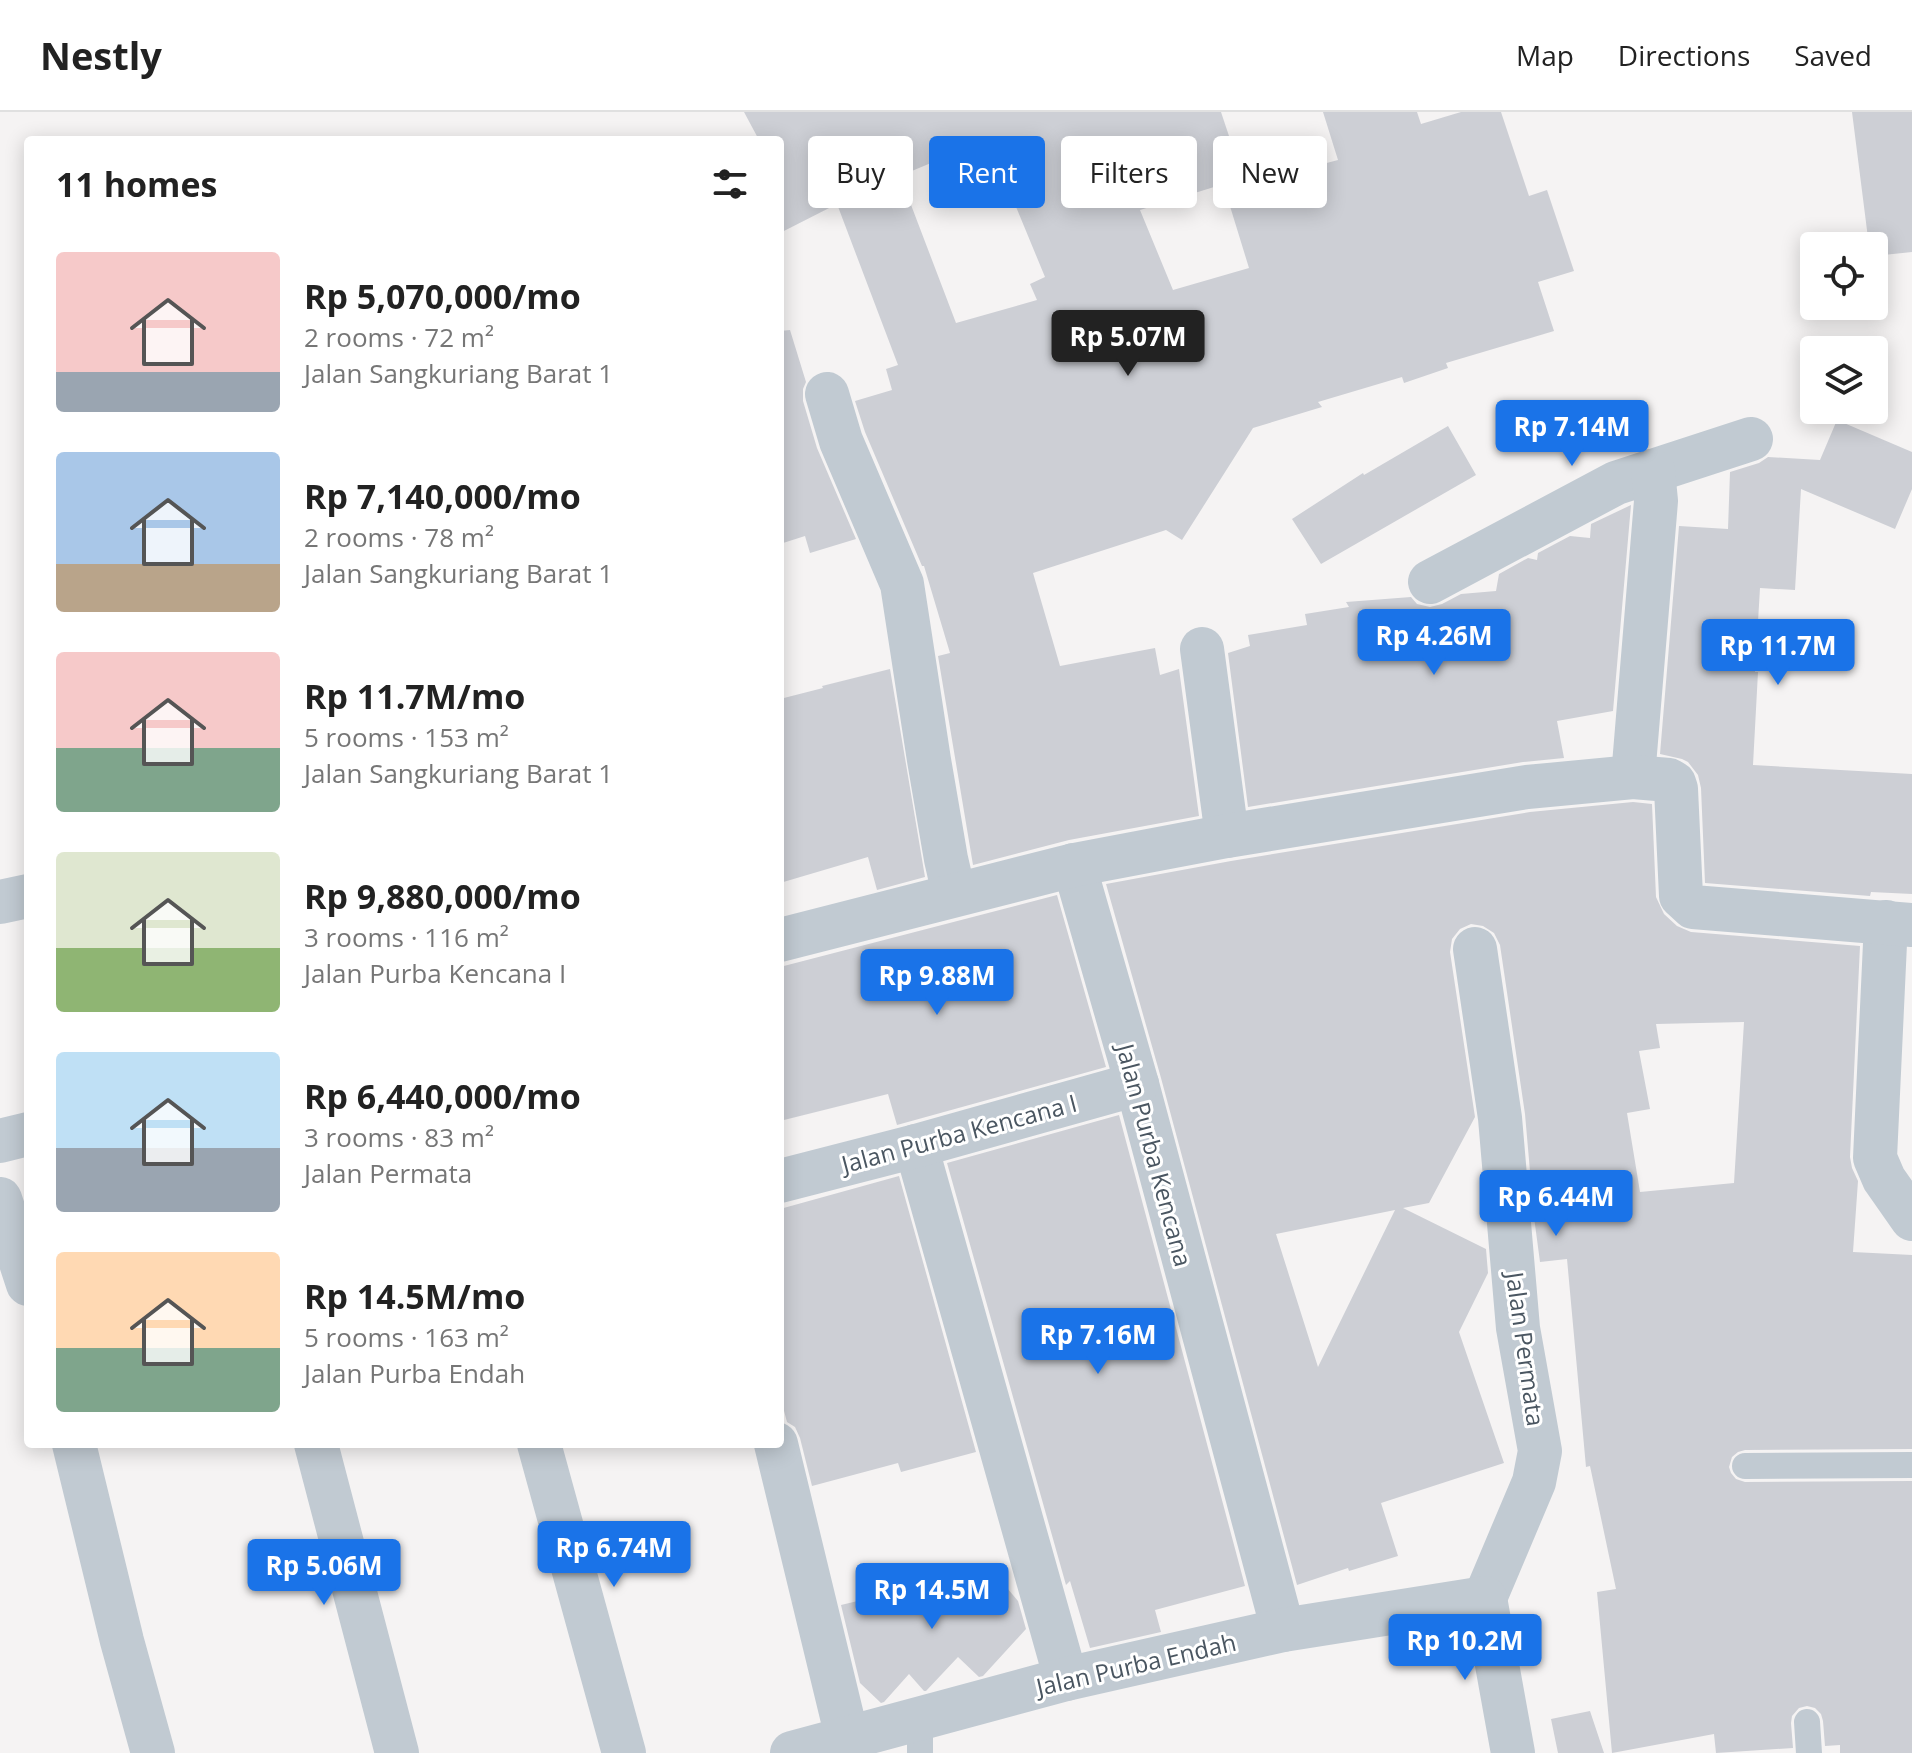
<!DOCTYPE html>
<meta charset="utf-8">
<style>
:root{--surface:#fff;--page:#f2f2f2;--text:#222;--muted:#767676;--line:#e0e0e0;--accent:#1a73e8}
body{margin:0;font-family:"Open Sans",sans-serif;background:var(--page);color:var(--text);height:100vh;display:flex;flex-direction:column;font-size:30px;white-space:nowrap}
*{box-sizing:border-box;margin:0}
p{font-size:26px;color:var(--muted)}
.icon{flex:none;width:44px;height:44px;fill:none;stroke:currentColor;stroke-width:2;stroke-linecap:round;stroke-linejoin:round}
.map{position:relative;flex:1;overflow:hidden}
.sheet{position:absolute;left:24px;top:24px;width:760px;height:1312px;display:flex;flex-direction:column;background:var(--surface);border-radius:8px;box-shadow:0 4px 20px #0003}
.sheet>*{flex:none}
.top-card{position:absolute;left:808px;top:24px;width:760px;height:72px;display:flex;gap:16px}
.buttons{position:absolute;left:1800px;top:120px;display:grid;gap:16px}
.buttons a{display:grid;place-items:center;width:88px;height:88px;border-radius:8px;background:var(--surface);box-shadow:0 4px 20px #0003;font-size:40px}
.price{position:absolute;translate:-50% -68px;padding:0 18px;border-radius:8px;background:var(--accent);color:#fff;font-size:26px;line-height:52px;filter:drop-shadow(0 2px 4px #0008)}
.price::after{content:'';position:absolute;left:50%;top:48px;width:24px;height:18px;margin-left:-12px;background:inherit;clip-path:polygon(0 0,100% 0,50% 100%)}
.price.on{background:#222;color:#fff}
ul{padding:0;list-style:none}
li{display:flex;align-items:center;gap:24px;height:200px;padding:0 32px}
li span{display:grid;place-items:center;flex:none;width:224px;height:160px;border-radius:8px;color:#555}
li>.icon{margin-inline-start:auto}
span .icon{width:96px;height:96px;fill:#fffc;stroke-width:1}
li b{font-size:34px}
h2{display:flex;justify-content:space-between;align-items:center;height:96px;padding:0 32px;font-size:34px}
.tag{padding:0 28px;border-radius:8px;background:var(--surface);box-shadow:0 4px 20px #0003;font-size:28px;line-height:72px}
.tag.on{background:var(--accent);color:#fff}
header{display:flex;align-items:center;gap:48px;box-sizing:border-box;height:112px;padding:0 40px;background:var(--surface);border-bottom:2px solid var(--line)}
header strong{font-size:38px}
nav{display:flex;gap:44px;margin-inline-start:auto;font-size:28px}
.map>svg:first-child{display:block}
.building{fill:#cdcfd5;fill-rule:evenodd}
.lines{fill:none;stroke-linecap:round;stroke-linejoin:round}
.lane{stroke:#c1cad2;stroke-width:26}
.street{stroke:#c1cad2;stroke-width:44}
.labels{text-anchor:middle;dominant-baseline:central;stroke-width:6;stroke-linejoin:round;paint-order:stroke}
.street-label{font-size:24px;fill:#4a5661;stroke:#fff}
</style>
<header>
<strong>Nestly</strong>
<nav><a>Map</a><a>Directions</a><a>Saved</a></nav>
</header>
<div class="map">
<svg width="1912" height="1641" viewBox="0 0 1912 1641">
<rect width="100%" height="100%" fill="#f5f3f3"/>
<g class="building">
<path d="M744,0H1221L1243,66L1140,98L1173,178L1249,156L1225,78L1338,48L1323,0H1417L1421,12L1461,0H1501L1529,84L1547,78L1574,159L1538,170L1554,219L1446,251L1448,256L1404,271L1402,265L1318,290L1322,295L1253,316L1182,428L1166,418L1033,461L1060,554L1155,536L1160,563L1179,557L1199,704L1069,728L973,753L938,544L950,541L924,454H922L865,320L855,289L892,278L886,257L898,253L837,92L780,121V28H759ZM988,27L1045,165L1030,172L1037,188L956,211L900,64Z"/>
<path d="M1852,0H1912V140L1874,144V134H1869Z"/>
<path d="M790,218L806,270L803,277V289L817,336L856,427L810,441L805,424L780,432V219Z"/>
<path d="M1837,308L1912,340V377L1895,417L1801,377L1795,478L1760,476L1755,560H1758L1753,653L1912,662V782L1871,780L1870,784L1705,771L1701,676L1698,663L1688,650L1682,647L1660,642L1679,414L1728,417L1730,360L1759,351L1768,345L1820,348Z"/>
<path d="M1448,314L1476,363L1321,452L1292,407L1363,361L1364,363Z"/>
<path d="M1631,393L1613,599L1557,609L1564,646L1523,650L1248,695L1228,541L1250,534L1248,523L1307,513L1305,502L1349,495L1346,490L1411,485L1417,492L1430,495L1442,492L1461,482L1496,479L1499,462L1528,446L1537,448L1538,441L1570,424L1590,426L1591,412Z"/>
<path d="M890,557L925,765L877,778L868,745L780,771V587L823,576L822,574Z"/>
<path d="M1633,690L1652,692L1656,785L1664,802L1677,814L1691,820L1860,834L1850,1045L1852,1056L1858,1069L1853,1140L1912,1143V1337L1745,1338L1738,1340L1732,1345L1729,1355L1731,1361L1736,1367L1745,1370L1912,1369V1641H1840V1633L1825,1634L1823,1609L1821,1602L1815,1596L1807,1594L1799,1596L1792,1604L1791,1611L1793,1636L1716,1641L1714,1622L1612,1641L1597,1480L1616,1477L1590,1354L1586,1355L1567,1147L1540,1150L1534,1105L1525,1002L1500,833L1494,821L1483,814L1471,812L1460,817L1452,827L1450,840L1475,1005L1429,1091L1403,1096L1486,1137L1488,1161L1459,1220L1504,1351L1381,1391L1398,1444L1349,1459L1348,1456L1297,1473L1161,966L1106,772L1231,749L1530,700ZM1744,910L1734,1071L1640,1080L1627,1001L1650,997L1639,939L1660,936L1656,912ZM1395,1098L1318,1255L1276,1122Z"/>
<path d="M1057,783L1106,955L897,1013L888,982L780,1009V855Z"/>
<path d="M1119,1003L1245,1474L1155,1498L1161,1520L1090,1536L1070,1469L1066,1473L947,1051Z"/>
<path d="M899,1064L976,1340L901,1360L898,1351L812,1374L800,1326L795,1315L787,1310L780,1284V1097Z"/>
<path d="M991,1457L1018,1489L1026,1517L983,1564L979,1565L958,1545L926,1579H924L909,1562L884,1590L881,1591L860,1571L841,1493Z"/>
<path d="M1590,1599L1604,1641H1558L1551,1607Z"/>
</g>
<g class="lines">
<g class="lane">
<path d="M1745,1354L1912,1353"/>
<path d="M920,1606V1641"/>
<path d="M1807,1610L1809,1641"/>
</g>
<g class="street">
<path d="M827,282L841,329L902,472L929,648L946,747L954,782"/>
<path d="M1430,470L1616,371L1751,327"/>
<path d="M1202,537L1227,724"/>
<path d="M1633,665L1656,389L1653,359"/>
<path d="M1074,753L1137,972L1283,1518"/>
<path d="M0,790L28,784"/>
<path d="M1886,810L1875,1046L1884,1067L1912,1107"/>
<path d="M780,828L1074,753L1227,724L1527,675L1633,665L1669,668L1674,671L1676,677L1681,784L1693,795L1912,813"/>
<path d="M1475,837L1500,1006L1518,1216L1540,1339L1534,1370L1485,1486"/>
<path d="M0,1029L28,1022"/>
<path d="M916,1034L1066,1567"/>
<path d="M780,1069L916,1034L1137,972"/>
<path d="M0,1087L28,1172"/>
<path d="M74,1332L122,1529L153,1641"/>
<path d="M316,1332L397,1641"/>
<path d="M539,1332L624,1641"/>
<path d="M776,1332L847,1625"/>
<path d="M1485,1486L1513,1641"/>
<path d="M792,1641L1066,1567L1283,1518L1485,1486"/>
</g>
</g>
<g class="labels">
<g class="street-label">
<text transform="translate(959 1021) rotate(-15)">Jalan Purba Kencana I</text>
<text transform="translate(1155 1043) rotate(75)">Jalan Purba Kencana</text>
<text transform="translate(1526 1237) rotate(82)">Jalan Permata</text>
<text transform="translate(1136 1552) rotate(-13)">Jalan Purba Endah</text>
</g>
</g>
</svg>
<div class="buttons">
<a><svg class="icon" aria-label="locate" viewBox="0 0 24 24"><circle cx="12" cy="12" r="6"/><path d="M12 2v4M12 18v4M2 12h4M18 12h4"/></svg></a>
<a><svg class="icon" aria-label="layers" viewBox="0 0 24 24"><path d="M12 4l9 5-9 5-9-5zM3 14l9 5 9-5"/></svg></a>
</div>
<b class="price on" style="left:1128px;top:266px">Rp 5.07M</b>
<b class="price" style="left:1572px;top:356px">Rp 7.14M</b>
<b class="price" style="left:1434px;top:565px">Rp 4.26M</b>
<b class="price" style="left:1778px;top:575px">Rp 11.7M</b>
<b class="price" style="left:937px;top:905px">Rp 9.88M</b>
<b class="price" style="left:1556px;top:1126px">Rp 6.44M</b>
<b class="price" style="left:1098px;top:1264px">Rp 7.16M</b>
<b class="price" style="left:614px;top:1477px">Rp 6.74M</b>
<b class="price" style="left:324px;top:1495px">Rp 5.06M</b>
<b class="price" style="left:932px;top:1519px">Rp 14.5M</b>
<b class="price" style="left:1465px;top:1570px">Rp 10.2M</b>
<div class="top-card">
<a class="tag">Buy</a>
<a class="tag on">Rent</a>
<a class="tag">Filters</a>
<a class="tag">New</a>
</div>
<section class="sheet">
<h2>11 homes<svg class="icon" aria-label="filters" viewBox="0 0 24 24"><path d="M4 7h16M4 17h16"/><circle cx="9" cy="7" r="2"/><circle cx="15" cy="17" r="2"/></svg></h2>
<ul>
<li><span style="background:linear-gradient(#f6c9c9 75%,#9aa5b1 0)"><svg class="icon" aria-label="home" viewBox="0 0 24 24"><path d="M3 11l9-7 9 7M6 9v11h12V9"/></svg></span><div><b>Rp 5,070,000/mo</b><p>2 rooms · 72 m²</p><p>Jalan Sangkuriang Barat 1</p></div></li>
<li><span style="background:linear-gradient(#a9c7e8 70%,#b9a48a 0)"><svg class="icon" aria-label="home" viewBox="0 0 24 24"><path d="M3 11l9-7 9 7M6 9v11h12V9"/></svg></span><div><b>Rp 7,140,000/mo</b><p>2 rooms · 78 m²</p><p>Jalan Sangkuriang Barat 1</p></div></li>
<li><span style="background:linear-gradient(#f6c9c9 60%,#7fa58c 0)"><svg class="icon" aria-label="home" viewBox="0 0 24 24"><path d="M3 11l9-7 9 7M6 9v11h12V9"/></svg></span><div><b>Rp 11.7M/mo</b><p>5 rooms · 153 m²</p><p>Jalan Sangkuriang Barat 1</p></div></li>
<li><span style="background:linear-gradient(#dfe7d0 60%,#8fb573 0)"><svg class="icon" aria-label="home" viewBox="0 0 24 24"><path d="M3 11l9-7 9 7M6 9v11h12V9"/></svg></span><div><b>Rp 9,880,000/mo</b><p>3 rooms · 116 m²</p><p>Jalan Purba Kencana I</p></div></li>
<li><span style="background:linear-gradient(#bfe0f5 60%,#9aa5b1 0)"><svg class="icon" aria-label="home" viewBox="0 0 24 24"><path d="M3 11l9-7 9 7M6 9v11h12V9"/></svg></span><div><b>Rp 6,440,000/mo</b><p>3 rooms · 83 m²</p><p>Jalan Permata</p></div></li>
<li><span style="background:linear-gradient(#ffd9b3 60%,#7fa58c 0)"><svg class="icon" aria-label="home" viewBox="0 0 24 24"><path d="M3 11l9-7 9 7M6 9v11h12V9"/></svg></span><div><b>Rp 14.5M/mo</b><p>5 rooms · 163 m²</p><p>Jalan Purba Endah</p></div></li>
</ul>
</section>
</div>
